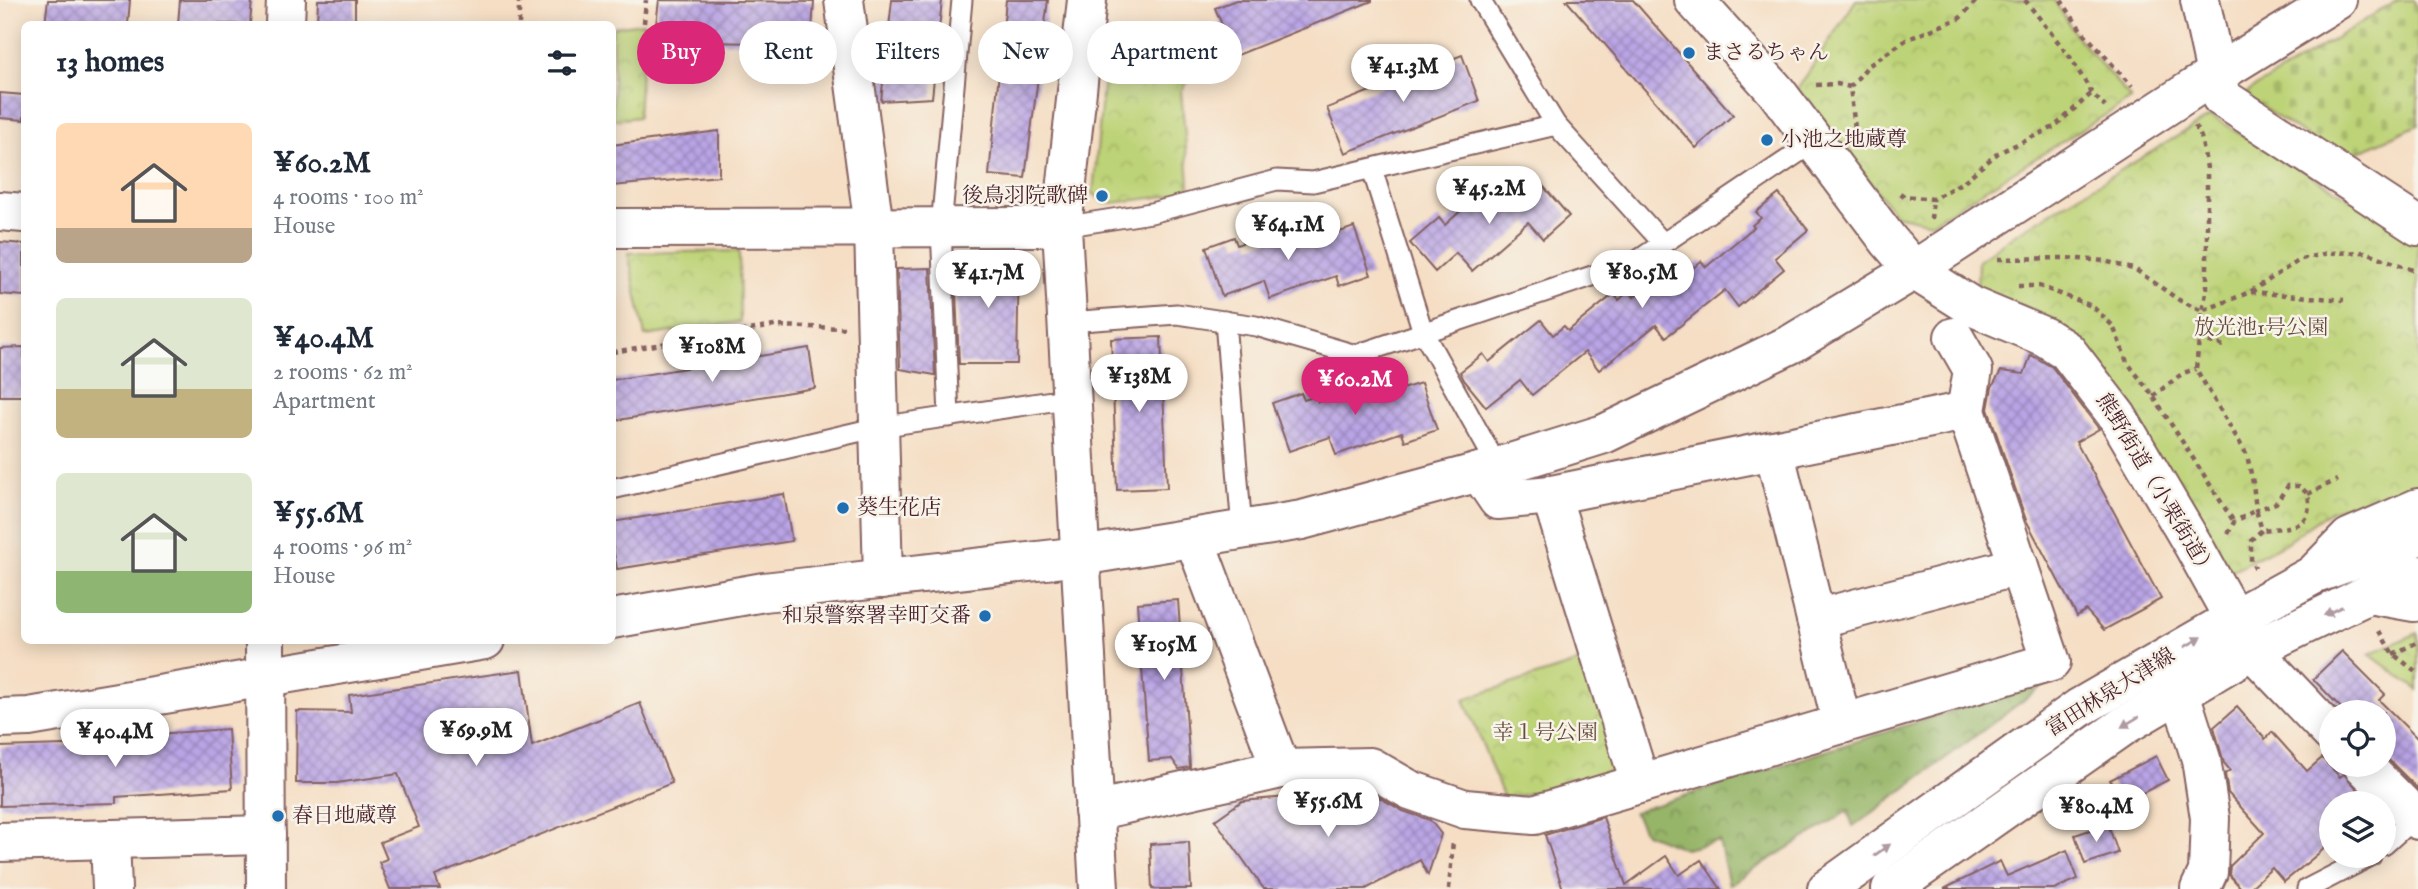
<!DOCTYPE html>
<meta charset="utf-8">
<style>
:root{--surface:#fff;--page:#f6f6f7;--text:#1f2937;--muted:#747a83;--accent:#db2777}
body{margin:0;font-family:"IM FELL English","Noto Serif JP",serif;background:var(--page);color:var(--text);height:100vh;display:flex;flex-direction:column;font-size:26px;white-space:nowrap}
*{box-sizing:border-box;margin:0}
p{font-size:23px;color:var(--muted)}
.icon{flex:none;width:38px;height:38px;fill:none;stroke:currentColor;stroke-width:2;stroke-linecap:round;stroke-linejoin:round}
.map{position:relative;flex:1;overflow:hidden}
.panel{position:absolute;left:21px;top:21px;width:595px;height:623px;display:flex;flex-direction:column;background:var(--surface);border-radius:10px;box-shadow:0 4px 18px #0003}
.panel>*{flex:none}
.guide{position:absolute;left:637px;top:21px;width:665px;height:63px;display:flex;gap:14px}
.buttons{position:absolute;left:2319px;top:700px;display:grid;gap:14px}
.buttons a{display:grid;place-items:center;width:77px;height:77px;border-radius:50%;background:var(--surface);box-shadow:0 4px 18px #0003;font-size:35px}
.price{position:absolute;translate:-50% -60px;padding:0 16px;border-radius:24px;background:#fff;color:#222;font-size:23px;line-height:46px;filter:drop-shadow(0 2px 4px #0008)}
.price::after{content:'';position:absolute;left:50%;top:42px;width:21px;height:16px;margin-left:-10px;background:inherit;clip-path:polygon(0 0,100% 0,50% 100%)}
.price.active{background:var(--accent);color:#fff}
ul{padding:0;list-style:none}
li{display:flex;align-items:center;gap:21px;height:175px;padding:0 35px}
li span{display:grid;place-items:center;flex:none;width:196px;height:140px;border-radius:10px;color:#555}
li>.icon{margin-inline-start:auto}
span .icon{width:84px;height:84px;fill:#fffc;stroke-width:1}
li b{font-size:30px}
h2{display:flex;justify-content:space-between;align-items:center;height:84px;padding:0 35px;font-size:30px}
.chip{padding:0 24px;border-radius:32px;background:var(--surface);box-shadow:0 4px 18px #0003;font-size:24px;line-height:63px}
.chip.active{background:var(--accent);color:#fff}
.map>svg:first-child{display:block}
.forest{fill:url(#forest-crowns);stroke:#706a4a;stroke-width:2}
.cemetery{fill:url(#cemetery-stones);stroke:#847951;stroke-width:2}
.park{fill:url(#park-crowns);stroke:#847951;stroke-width:2}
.building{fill:url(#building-cross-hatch)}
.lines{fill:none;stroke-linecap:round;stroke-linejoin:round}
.service-casing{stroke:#866261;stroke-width:23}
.minor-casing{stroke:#866261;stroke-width:42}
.tertiary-casing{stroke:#866261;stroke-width:42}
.primary-casing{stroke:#866261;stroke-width:42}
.path{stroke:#866261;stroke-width:4.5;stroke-dasharray:5 5;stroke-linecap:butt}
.service{stroke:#fff;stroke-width:19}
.minor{stroke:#fff;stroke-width:38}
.tertiary{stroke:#fff;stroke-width:38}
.primary{stroke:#fff;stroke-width:38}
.oneway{fill:#ae9aa0}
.poi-dot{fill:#1f6fb2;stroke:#f7f3e8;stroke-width:2.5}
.labels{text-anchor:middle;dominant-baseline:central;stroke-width:5;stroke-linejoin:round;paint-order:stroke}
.poi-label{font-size:21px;fill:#4a1f2b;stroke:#f7f3e8;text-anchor:start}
.park-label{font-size:21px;fill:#674c3e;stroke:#f7f3e8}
.street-label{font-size:21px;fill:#4a1f2b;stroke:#f7f3e8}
</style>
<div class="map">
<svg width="2418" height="889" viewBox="0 0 2418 889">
<defs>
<pattern id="forest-crowns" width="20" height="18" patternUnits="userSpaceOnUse" patternTransform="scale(1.75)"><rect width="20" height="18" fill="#96b568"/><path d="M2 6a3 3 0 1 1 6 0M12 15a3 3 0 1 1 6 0" fill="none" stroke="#7c9356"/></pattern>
<pattern id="cemetery-stones" width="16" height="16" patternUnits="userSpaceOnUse" patternTransform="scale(1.75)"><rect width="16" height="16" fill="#bdd377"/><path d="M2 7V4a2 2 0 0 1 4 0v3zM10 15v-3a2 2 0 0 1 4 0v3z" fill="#a4b567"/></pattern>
<pattern id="park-crowns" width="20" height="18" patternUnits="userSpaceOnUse" patternTransform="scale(1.75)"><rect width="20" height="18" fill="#bdd377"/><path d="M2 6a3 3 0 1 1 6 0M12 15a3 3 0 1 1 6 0" fill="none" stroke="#a4b567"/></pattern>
<pattern id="building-cross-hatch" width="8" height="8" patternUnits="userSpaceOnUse" patternTransform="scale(1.75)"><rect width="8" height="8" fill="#b9a4e5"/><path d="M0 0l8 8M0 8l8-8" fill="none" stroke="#9885ba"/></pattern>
</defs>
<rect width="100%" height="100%" fill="#f7f3e8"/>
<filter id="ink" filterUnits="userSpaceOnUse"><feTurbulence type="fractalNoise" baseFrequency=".0143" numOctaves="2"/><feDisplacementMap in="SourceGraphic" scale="14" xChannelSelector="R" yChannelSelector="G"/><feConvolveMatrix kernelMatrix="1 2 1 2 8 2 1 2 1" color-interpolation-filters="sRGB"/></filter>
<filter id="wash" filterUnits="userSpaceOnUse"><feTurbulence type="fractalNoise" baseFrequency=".00686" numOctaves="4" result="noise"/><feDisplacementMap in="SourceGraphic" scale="28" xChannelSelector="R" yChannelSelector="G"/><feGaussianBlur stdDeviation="1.57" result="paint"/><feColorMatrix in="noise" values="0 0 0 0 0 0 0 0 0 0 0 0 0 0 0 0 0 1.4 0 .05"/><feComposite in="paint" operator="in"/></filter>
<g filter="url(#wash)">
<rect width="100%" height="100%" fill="#f5dec4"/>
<path class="forest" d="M2052,679L1853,827L1848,811L1729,885L1719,841L1685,849L1645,833L1634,812Z"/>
<path class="cemetery" d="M2398,0H2413L2418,8V125L2342,159L2243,95Z"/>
<g class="park">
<path d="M1856,0H2054L2075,34L2131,99L1931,223L1896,215L1797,90Z"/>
<path d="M644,23L638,117L613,120V27Z"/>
<path d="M1146,53L1188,55L1190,79L1181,91L1190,193L1105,204L1093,193L1104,76L1143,79Z"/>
<path d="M2211,116L2418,239V485L2330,511L2284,544L2223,575L2085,348L2038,312L1977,291L1978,261L2015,234Z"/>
<path d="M739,251L740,322L645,336L628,253Z"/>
<path d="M2418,633V690L2369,654Z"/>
<path d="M1586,660L1623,776L1504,798L1464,699Z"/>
</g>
<g id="blocks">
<g class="building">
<path d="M48,0H130L128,24H45Z"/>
<path d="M180,0H252L250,24H178Z"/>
<path d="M318,0H355V24H317Z"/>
<path d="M659,0L814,2L811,44L654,41Z"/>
<path d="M892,0H942L932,98L881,101Z"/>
<path d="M1006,0H1048L1025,178L989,175Z"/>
<path d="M1236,0H1372V1L1235,56L1215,8Z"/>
<path d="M1566,0H1633L1733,115L1696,148Z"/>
<path d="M1110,49L1144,53L1142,77L1108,74Z"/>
<path d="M1462,55L1479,101L1345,153L1327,108Z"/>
<path d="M0,93L24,95V120L0,118Z"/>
<path d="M719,131V176L612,186V145Z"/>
<path d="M1537,179L1569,216L1543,239L1528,222L1472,271L1456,253L1435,272L1410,243L1439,218L1445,225L1487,187L1498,200L1507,192L1514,200Z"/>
<path d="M1779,194L1808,230L1775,258L1784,269L1738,307L1725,290L1666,337L1656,325L1599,370L1585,352L1532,395L1520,380L1486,407L1464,380L1460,372L1483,354L1489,362L1541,320L1553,335L1564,326L1568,331L1614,294L1619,300L1629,291L1634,297L1682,258L1691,270L1701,261L1706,267L1754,227L1752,225L1761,218L1756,212Z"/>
<path d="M1309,226L1313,238L1321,235L1323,238L1354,227L1371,275L1339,286L1336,276L1270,299L1264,281L1222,296L1206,247L1234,237L1237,245L1250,240L1251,246Z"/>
<path d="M0,242L24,244V296L0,294Z"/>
<path d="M961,257L1019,258L1017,364H959L955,268L961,267Z"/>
<path d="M930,268L935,375L900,369L897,269Z"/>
<path d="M1161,337L1167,488L1117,490L1111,339Z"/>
<path d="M24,347V396H0V348Z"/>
<path d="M809,348L815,388L612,421V380Z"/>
<path d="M2031,355L2052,367L2099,429L2076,442L2161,599L2104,630L2086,610L2077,616L2026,520L1988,409L1992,387L2001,371L2024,374Z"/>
<path d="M1375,382L1380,394L1388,391L1389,393L1421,383L1437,430L1405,441L1402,432L1336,455L1330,437L1289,451L1272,403L1301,393L1304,400L1316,396L1318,402Z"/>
<path d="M784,494L792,541L617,569L612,544V522Z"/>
<path d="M1178,600L1190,767L1179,769L1172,759L1149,761L1137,603Z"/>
<path d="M2342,651L2385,694L2379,700L2418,739V789L2384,755V712H2345L2313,679Z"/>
<path d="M522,670L532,746L640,703L672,783L435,876L440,889H390L379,862L387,859L380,842L419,827L398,774L337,783H296L297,711L351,712L349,695Z"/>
<path d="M2237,707L2265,739L2272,732L2307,771L2322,758L2340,777L2344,774L2370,803H2331V843L2284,882L2272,868L2249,889H2242L2229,875L2230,866L2264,833L2228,793L2225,774L2230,770L2224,763L2214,727Z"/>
<path d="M228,729L232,789L116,797V803L0,806V747L129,743L128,736Z"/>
<path d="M2156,756L2168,780L2123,803L2110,780Z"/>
<path d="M1361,789L1366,790L1403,811L1430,820L1441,834L1428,875L1420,860L1366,889H1264L1215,820L1242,801L1287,797L1309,790Z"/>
<path d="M1603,817L1626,885L1666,856L1679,875L1701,860L1721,889H1563L1545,835Z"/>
<path d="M2108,824L2118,853L2085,864L2075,835Z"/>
<path d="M1189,842L1191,889H1152L1150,844Z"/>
<path d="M2067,850L2078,879L2054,889H1944L2000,861L2007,876Z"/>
</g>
</g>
</g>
<g filter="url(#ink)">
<use href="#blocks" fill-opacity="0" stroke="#866261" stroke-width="2"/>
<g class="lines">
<defs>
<g id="service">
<path d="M1480,0L1556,125L1663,243"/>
<path d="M1372,169L1423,332L1498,467"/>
<path d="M1062,227L1151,213L1277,180L1313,182L1556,125"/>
<path d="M1225,321L1242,530"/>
<path d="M1068,322L1177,314L1256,326L1356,355L1637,261L1814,142"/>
<path d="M949,417L941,227L962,0"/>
<path d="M612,489L879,427L1072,398"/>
<path d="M2384,845L2415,817"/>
<path d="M2307,889L2371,856"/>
</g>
<g id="minor">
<path d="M844,0L874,227L883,579"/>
<path d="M1694,0L1776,91L1889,241L1914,270"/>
<path d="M2200,0L2221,97L2418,226"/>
<path d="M285,24L286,0"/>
<path d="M0,211L24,213"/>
<path d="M612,228L1062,227"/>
<path d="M1774,450L1842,724"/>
<path d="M1479,472L1498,500L1551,495L1966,411"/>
<path d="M1551,495L1640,783"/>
<path d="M1194,538L1281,769"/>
<path d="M2313,575L2349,538L2418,508"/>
<path d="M2369,594L2414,602L2418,601"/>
<path d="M1816,619L2019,566"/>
<path d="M265,640L266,889"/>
<path d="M2252,650L2331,733"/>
<path d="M2180,693L2201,759L2210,818L2208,872L2200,889"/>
<path d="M2363,765L2418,820"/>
<path d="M1094,811L1281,769L1370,767L1410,790L1465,809L1534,815L2051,662L1966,411L1973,370L1954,337"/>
<path d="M110,839L112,889"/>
<path d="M0,842L266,835"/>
</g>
<g id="tertiary">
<path d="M1087,0L1062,227L1099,889"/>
<path d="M1914,270L1971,306L2045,337L2067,351L2117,416L2193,545L2250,648"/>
<path d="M612,619L764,592L1081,556L1302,520L1498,467L1604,434L1793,343L1914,270L2194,88L2337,0"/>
<path d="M0,718L29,717L485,640"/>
</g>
<g id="primary">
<path d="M1827,889L2079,708L2233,619L2313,575L2418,536"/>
<path d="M1891,889L2125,725L2252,650L2369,594L2418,575"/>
</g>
</defs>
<use href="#service" class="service-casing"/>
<use href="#minor" class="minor-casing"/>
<use href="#tertiary" class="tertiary-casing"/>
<use href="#primary" class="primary-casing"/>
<g class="path">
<path d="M2025,0L2070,57L2092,93L2105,107"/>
<path d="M2061,0L2081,30L2132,86"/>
<path d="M644,23L646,0"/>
<path d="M519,24V0"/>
<path d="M1816,85L1837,84L1850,87"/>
<path d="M2195,126L2201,137L2207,168V289L2202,311L2196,369L2247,455L2253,483L2256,510L2276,503L2288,486H2299L2308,494C2314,529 2289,527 2262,530"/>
<path d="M1856,137L1850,87L1868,66L1906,40L1960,18L1977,0"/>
<path d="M1900,193L1904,196L1933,199L1963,182L1998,153L2054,127L2092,93"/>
<path d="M1931,219L1933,199"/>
<path d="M1998,259L2066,258L2105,261L2136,270L2179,300L2202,311L2250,292L2301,259L2328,253L2366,252L2418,272"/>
<path d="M2018,286H2039L2092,306L2113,326L2127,362L2153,396L2234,522"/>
<path d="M2251,292L2344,300"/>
<path d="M2199,339L2224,346"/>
<path d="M612,352L774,326L844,328"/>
<path d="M2153,396L2183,373L2196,369"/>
<path d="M2308,494L2337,480"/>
<path d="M2228,534L2234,522L2256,510L2262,530L2251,540V561L2255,568"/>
<path d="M2379,631L2393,654L2418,673"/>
<path d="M2393,654L2418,642"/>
<path d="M1449,889L1453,841"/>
</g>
<use href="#service" class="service"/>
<use href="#minor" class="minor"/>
<use href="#tertiary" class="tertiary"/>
<use href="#primary" class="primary"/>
</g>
<defs><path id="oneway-solid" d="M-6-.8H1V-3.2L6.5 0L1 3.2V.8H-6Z" transform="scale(1.75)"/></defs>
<g class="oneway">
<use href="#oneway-solid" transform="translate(2333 611) rotate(154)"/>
<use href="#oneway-solid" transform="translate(2193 642) rotate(-30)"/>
<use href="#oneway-solid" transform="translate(2130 722) rotate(149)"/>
<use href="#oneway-solid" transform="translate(1882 850) rotate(-35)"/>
</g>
</g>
<g class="poi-dot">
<circle cx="1689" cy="53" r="7"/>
<circle cx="1767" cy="140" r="7"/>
<circle cx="1102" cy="196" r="7"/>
<circle cx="843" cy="508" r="7"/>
<circle cx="985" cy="616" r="7"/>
<circle cx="278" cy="816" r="7"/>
</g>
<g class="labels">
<g class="poi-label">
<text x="1703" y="53">まさるちゃん</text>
<text x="1781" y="140">小池之地蔵尊</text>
<text x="1088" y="196" text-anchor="end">後鳥羽院歌碑</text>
<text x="857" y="508">葵生花店</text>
<text x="971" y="616" text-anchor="end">和泉警察署幸町交番</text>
<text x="292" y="816">春日地蔵尊</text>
</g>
<g class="park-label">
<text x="2261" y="328">放光池1号公園</text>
<text x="1545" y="733">幸１号公園</text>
</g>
<g class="street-label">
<text transform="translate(2155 486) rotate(59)">熊野街道（小栗街道）</text>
<text transform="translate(2111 693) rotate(-32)">富田林泉大津線</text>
</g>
</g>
</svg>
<div class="buttons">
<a><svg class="icon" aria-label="locate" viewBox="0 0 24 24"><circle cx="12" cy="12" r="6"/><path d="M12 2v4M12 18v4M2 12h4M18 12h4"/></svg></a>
<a><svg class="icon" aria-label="layers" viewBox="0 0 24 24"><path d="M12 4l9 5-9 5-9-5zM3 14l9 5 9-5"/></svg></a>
</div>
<b class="price" style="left:1403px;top:104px">¥41.3M</b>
<b class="price" style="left:1489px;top:226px">¥45.2M</b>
<b class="price" style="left:1288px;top:262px">¥64.1M</b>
<b class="price" style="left:988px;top:310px">¥41.7M</b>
<b class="price" style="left:1642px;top:310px">¥80.5M</b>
<b class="price" style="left:712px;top:384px">¥108M</b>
<b class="price" style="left:1139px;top:414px">¥138M</b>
<b class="price active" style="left:1355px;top:417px">¥60.2M</b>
<b class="price" style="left:1164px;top:682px">¥105M</b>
<b class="price" style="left:476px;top:768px">¥69.9M</b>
<b class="price" style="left:115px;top:769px">¥40.4M</b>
<b class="price" style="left:1328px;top:839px">¥55.6M</b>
<b class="price" style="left:2096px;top:844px">¥80.4M</b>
<div class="guide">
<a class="chip active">Buy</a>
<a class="chip">Rent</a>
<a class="chip">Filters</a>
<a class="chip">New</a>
<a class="chip">Apartment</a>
</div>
<section class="panel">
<h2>13 homes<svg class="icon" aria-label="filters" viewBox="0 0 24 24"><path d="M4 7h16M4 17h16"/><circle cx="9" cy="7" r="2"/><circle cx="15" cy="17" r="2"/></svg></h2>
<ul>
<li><span style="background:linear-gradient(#ffd9b3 75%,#b9a48a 0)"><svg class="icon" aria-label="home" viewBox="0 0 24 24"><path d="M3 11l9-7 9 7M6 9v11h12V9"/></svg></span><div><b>¥60.2M</b><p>4 rooms · 100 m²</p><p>House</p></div></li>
<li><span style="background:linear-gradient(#dfe7d0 65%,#c2b280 0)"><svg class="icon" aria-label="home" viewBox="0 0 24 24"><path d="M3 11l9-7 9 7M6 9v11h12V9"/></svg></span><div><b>¥40.4M</b><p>2 rooms · 62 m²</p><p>Apartment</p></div></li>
<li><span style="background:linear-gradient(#dfe7d0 70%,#8fb573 0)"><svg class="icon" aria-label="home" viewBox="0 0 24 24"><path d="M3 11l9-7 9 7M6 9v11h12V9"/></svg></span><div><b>¥55.6M</b><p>4 rooms · 96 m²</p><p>House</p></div></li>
</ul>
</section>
</div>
